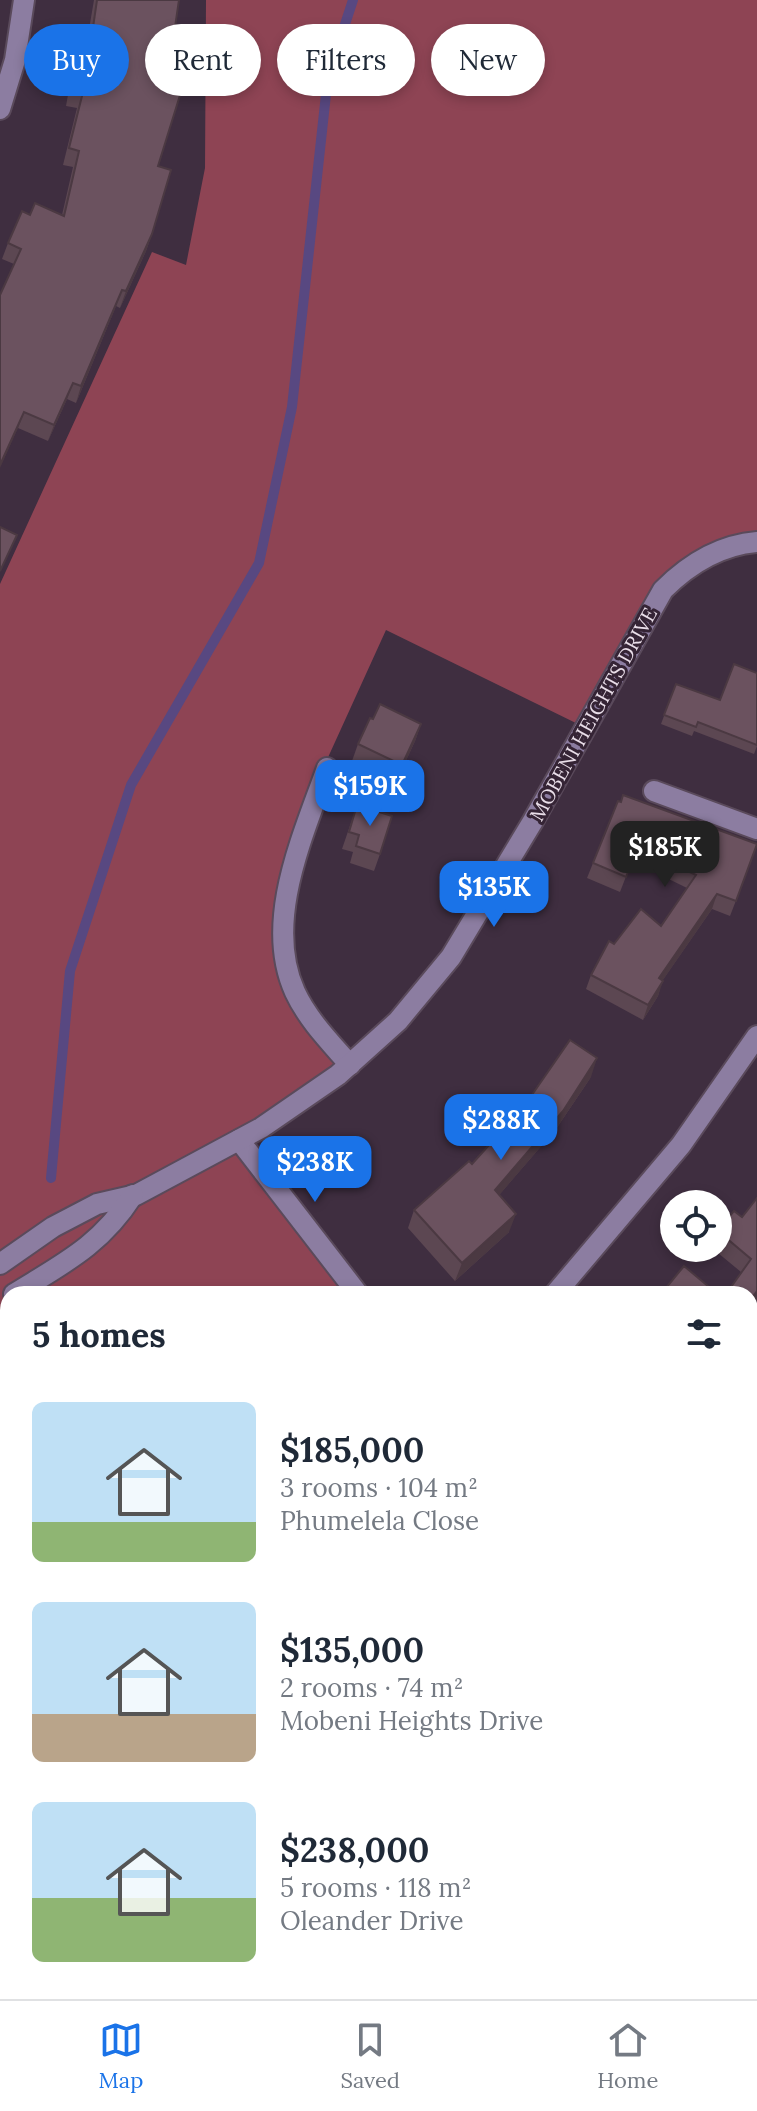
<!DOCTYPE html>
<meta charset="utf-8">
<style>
:root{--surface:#fff;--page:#f2f2f3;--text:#1f2937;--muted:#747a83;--line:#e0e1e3;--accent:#1a73e8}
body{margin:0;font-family:Lora,serif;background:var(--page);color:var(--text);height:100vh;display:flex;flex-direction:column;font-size:30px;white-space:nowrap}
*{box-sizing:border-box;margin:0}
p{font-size:26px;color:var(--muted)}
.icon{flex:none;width:44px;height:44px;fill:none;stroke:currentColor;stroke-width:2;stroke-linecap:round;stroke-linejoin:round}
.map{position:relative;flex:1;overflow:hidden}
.details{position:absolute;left:0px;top:1286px;width:758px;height:714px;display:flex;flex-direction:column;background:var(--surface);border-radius:24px 24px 0 0;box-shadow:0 4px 12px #0003}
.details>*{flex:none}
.hud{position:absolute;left:24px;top:24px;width:710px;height:72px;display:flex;gap:16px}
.buttons{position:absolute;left:660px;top:1190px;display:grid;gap:16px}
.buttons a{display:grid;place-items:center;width:72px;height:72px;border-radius:50%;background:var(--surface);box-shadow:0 4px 12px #0003;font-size:40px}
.price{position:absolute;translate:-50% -68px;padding:0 18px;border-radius:16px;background:var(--accent);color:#fff;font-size:26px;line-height:52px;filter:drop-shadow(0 2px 4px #0008)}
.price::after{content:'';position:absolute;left:50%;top:48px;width:24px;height:18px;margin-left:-12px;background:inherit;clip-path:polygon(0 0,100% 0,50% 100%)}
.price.on{background:#222;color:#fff}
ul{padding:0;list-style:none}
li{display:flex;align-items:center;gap:24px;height:200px;padding:0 32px}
li span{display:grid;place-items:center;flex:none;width:224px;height:160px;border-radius:12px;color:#555}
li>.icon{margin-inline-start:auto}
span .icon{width:96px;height:96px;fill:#fffc;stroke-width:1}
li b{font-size:34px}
h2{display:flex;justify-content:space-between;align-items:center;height:96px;padding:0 32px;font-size:34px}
.tag{padding:0 28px;border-radius:36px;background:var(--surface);box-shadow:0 4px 12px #0003;font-size:28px;line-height:72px}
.tag.on{background:var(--accent);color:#fff}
.menu{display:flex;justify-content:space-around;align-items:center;height:112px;border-top:2px solid var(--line);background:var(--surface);font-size:22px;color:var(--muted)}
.menu a{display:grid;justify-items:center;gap:4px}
.menu .on{color:var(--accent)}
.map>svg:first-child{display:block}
.built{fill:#4d384e}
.green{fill:#8e4454}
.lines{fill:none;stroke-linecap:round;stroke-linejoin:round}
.stream{stroke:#584881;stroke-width:10}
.minor-casing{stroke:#5a4a5b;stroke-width:24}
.minor{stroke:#8c7da1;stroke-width:20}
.wall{fill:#5c4752}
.shaded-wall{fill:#4b3942}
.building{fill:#6b525f;stroke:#4b3942;stroke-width:2}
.labels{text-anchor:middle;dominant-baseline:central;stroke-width:6;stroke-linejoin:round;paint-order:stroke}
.street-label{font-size:20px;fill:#e9dee9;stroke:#352435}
</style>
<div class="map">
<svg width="757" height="1999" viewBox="0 0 757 1999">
<rect width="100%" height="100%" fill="#3f2e40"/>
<path class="built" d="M0,1408L8,1445V1992H154L156,1999H0Z"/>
<g class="green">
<path d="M206,0H757V541L681,571L584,727L386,630L325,764L298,853L283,965L349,1065L237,1138L357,1294H8V1445L0,1408V584L152,252L186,265L205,168Z"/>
<path d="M154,1992H417L420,1999H156Z"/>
</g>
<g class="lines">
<g class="stream">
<path d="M51,1178L70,971L131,785L259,563L292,407L328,76L353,0"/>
<path d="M216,1992L218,1999"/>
</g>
<defs>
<g id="minor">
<path d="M0,109L15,60L24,0"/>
<path d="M327,768C303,836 263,922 295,992C308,1020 330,1042 350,1065"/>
<path d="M654,791L757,829"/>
<path d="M239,1140L358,1294"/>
<path d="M0,1264L53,1227L97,1204L136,1195L261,1128L338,1075L398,1021L451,957L533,821L663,590C689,564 720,545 757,542"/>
<path d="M14,1294C64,1263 100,1246 133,1195"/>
<path d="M555,1294L681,1145L757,1036"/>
<path d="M0,1401L8,1443"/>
<path d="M155,1992L156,1999"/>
<path d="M597,1992L598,1999"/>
<path d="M50,1999L77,1992"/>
</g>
</defs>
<use href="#minor" class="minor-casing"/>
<use href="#minor" class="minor"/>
</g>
<g class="wall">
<path d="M94,0H179L166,88L152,234L146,251L120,308L116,306L76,403L67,399L48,441L18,428L14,264L2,259L8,243L30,215H62L73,167L63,165L77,108L66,106L75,56L81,40L87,41Z"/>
<path d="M676,684L757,746L754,754L694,731L692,736L661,724Z"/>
<path d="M421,724L415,741L396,782L352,761L358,744Z"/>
<path d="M618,801L752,859L730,916L712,909L662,981L658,996L643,1020L586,989L591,975L614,944L661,926L687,888L632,861L620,892L587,878Z"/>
<path d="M357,805L380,854L374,871L350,863L353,852L342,849Z"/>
<path d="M591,1077L556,1129L499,1195L509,1232L455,1281L408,1228L414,1210L472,1164Z"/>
<path d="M757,1198V1300L750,1309V1294L741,1272L712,1248H718V1231L742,1217Z"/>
<path d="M757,1398V1475L750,1470V1401L752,1402Z"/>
<path d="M750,1549L757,1555V1624L751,1631Z"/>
<path d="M757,1902V1981L750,1983V1914L754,1903Z"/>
<path d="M619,1992H728L726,1999H689V1997L684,1999H621Z"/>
</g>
<g class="shaded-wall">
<path d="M152,234L146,251L120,308L126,291Z"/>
<path d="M122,290L116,306L76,403L81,386Z"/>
<path d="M73,383L67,399L48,441L54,425Z"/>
<path d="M24,412L18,428L0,468V465Z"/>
<path d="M421,724L415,741L396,782L402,765Z"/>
<path d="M717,894L712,909L654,993L659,978Z"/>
<path d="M663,981L658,996L643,1020L648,1005Z"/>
<path d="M597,1058L591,1077L556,1129L488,1208L495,1190Z"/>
<path d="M516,1214L509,1232L455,1281L462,1263Z"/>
<path d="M757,1291V1300L750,1309V1300Z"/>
<path d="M8,1559V1565L0,1584V1561Z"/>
<path d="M757,1614V1624L751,1631Z"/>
<path d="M8,1696V1715L3,1697Z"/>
<path d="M757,1746V1756L750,1759V1749Z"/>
<path d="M757,1875V1885L750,1887V1877Z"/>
<path d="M8,1934V1953L0,1955L1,1936Z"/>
<path d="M757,1969V1981L750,1983V1971Z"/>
<path d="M669,1992H691L689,1997L684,1999H646Z"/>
</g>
<g class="building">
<path d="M97,0H179L166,88L181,92L158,166L171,170L152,234L126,291L122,290L81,386L73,383L54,425L24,412L0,465V295L21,249L8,243L22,211L30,215L35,203L64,216L79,151L69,148L83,92L72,90L81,40L91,41Z"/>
<path d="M0,527L17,535L0,571Z"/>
<path d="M734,664L757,673V745L698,722L696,727L664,715L676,684L720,700Z"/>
<path d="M380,704L421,724L402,765L358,744L370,718L373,719Z"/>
<path d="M623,795L757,844L736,901L717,894L659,978L663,981L648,1005L591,975L609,941L614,944L641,909L661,926L696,875L638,847L626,877L593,863L618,801L621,802Z"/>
<path d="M357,805L392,816L380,854L356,846L359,835L349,832Z"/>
<path d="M570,1040L597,1058L563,1111L495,1190L516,1214L462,1263L414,1210L469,1161L472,1164L525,1105Z"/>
<path d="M757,1198V1291L750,1300V1294H726L751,1259L718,1231L734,1211L742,1217Z"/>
<path d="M684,1266L715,1292L713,1294H661Z"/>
<path d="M757,1398V1455L750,1450V1401L752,1402Z"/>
<path d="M0,1518L8,1549V1559L0,1561Z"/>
<path d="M750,1549L757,1555V1614L750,1608Z"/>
<path d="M8,1652V1696L3,1697L8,1715V1934L1,1936L0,1655Z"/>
<path d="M757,1693V1746L750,1749V1696Z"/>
<path d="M750,1756L757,1760V1875L750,1877Z"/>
<path d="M757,1919V1969L750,1971V1921Z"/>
<path d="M628,1992H669L646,1999H630Z"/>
<path d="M696,1992H724L725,1999H698Z"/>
</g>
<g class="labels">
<g class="street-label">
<text transform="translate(593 714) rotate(-61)">MOBENI HEIGHTS DRIVE</text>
</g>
</g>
</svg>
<div class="buttons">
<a><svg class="icon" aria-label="locate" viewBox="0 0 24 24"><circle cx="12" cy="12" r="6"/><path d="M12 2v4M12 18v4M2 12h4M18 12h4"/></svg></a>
</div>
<b class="price" style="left:370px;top:828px">$159K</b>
<b class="price on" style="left:665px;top:889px">$185K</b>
<b class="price" style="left:494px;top:929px">$135K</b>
<b class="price" style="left:501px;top:1162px">$288K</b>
<b class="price" style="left:315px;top:1204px">$238K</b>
<div class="hud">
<a class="tag on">Buy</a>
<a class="tag">Rent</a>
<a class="tag">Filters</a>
<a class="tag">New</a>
</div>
<section class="details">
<h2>5 homes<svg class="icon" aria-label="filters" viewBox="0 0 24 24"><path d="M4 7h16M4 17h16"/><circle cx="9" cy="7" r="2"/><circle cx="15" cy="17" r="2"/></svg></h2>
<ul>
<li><span style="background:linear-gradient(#bfe0f5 75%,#8fb573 0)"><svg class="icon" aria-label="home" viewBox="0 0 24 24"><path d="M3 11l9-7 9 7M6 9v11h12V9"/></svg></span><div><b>$185,000</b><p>3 rooms · 104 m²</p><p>Phumelela Close</p></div></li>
<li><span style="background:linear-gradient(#bfe0f5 70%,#b9a48a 0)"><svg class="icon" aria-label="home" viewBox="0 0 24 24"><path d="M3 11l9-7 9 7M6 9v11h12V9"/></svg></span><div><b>$135,000</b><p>2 rooms · 74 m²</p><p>Mobeni Heights Drive</p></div></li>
<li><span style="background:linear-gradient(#bfe0f5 60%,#8fb573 0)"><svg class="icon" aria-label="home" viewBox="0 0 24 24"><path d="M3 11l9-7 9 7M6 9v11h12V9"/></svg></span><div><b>$238,000</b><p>5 rooms · 118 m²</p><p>Oleander Drive</p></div></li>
</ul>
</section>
</div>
<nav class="menu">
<a class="on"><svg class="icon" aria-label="map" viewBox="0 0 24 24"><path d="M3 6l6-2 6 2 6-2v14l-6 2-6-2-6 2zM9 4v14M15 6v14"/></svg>Map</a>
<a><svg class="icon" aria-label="saved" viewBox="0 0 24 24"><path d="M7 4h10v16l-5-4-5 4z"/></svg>Saved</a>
<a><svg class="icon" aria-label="home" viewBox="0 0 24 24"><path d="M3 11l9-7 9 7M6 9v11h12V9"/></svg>Home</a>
</nav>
